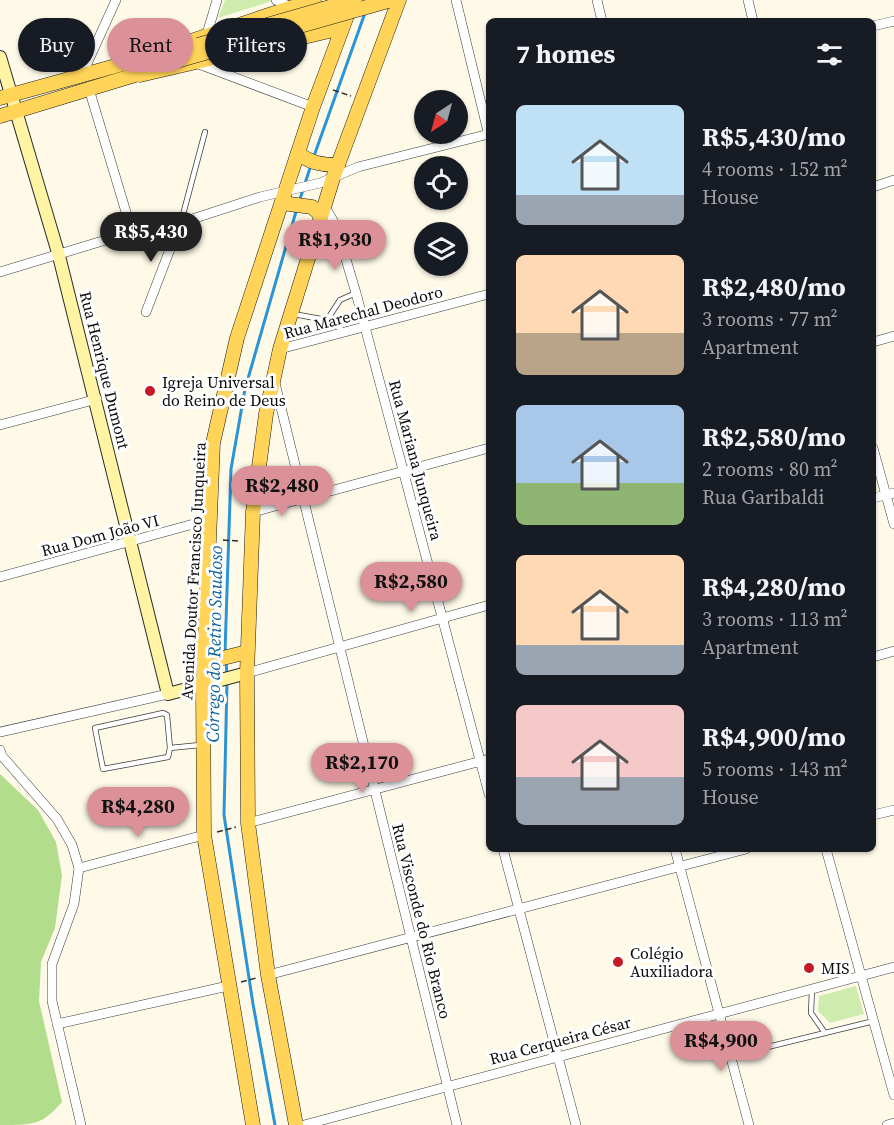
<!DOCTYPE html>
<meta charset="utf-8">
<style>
:root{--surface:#171b24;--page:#20242c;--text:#f1f3f6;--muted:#9ea1a6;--accent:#dc9198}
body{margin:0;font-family:"Source Serif 4",serif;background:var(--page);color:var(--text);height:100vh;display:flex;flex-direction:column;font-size:22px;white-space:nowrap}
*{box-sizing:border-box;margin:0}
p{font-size:20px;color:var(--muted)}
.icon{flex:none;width:33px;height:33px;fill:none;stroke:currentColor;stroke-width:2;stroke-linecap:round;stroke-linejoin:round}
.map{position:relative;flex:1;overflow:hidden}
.details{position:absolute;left:486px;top:18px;width:390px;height:834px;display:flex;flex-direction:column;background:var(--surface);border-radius:9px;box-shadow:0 2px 4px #0004}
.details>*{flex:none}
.top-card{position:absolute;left:18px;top:18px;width:378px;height:54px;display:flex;gap:12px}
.needle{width:39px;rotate:216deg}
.fabs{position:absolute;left:414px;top:90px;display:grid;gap:12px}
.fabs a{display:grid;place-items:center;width:54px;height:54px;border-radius:50%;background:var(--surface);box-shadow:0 2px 4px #0004;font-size:30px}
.price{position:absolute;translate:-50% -51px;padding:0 14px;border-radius:21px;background:var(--accent);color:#111;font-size:20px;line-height:39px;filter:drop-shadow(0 2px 3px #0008)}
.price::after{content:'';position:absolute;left:50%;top:36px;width:18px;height:14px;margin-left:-9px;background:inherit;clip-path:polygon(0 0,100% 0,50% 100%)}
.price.on{background:#222;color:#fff}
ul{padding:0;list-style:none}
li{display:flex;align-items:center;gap:18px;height:150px;padding:0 30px}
li span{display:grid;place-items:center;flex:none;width:168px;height:120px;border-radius:9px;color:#555}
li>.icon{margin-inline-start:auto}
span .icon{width:72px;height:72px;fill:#fffc;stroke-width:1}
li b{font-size:26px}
h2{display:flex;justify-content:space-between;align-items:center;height:72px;padding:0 30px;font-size:26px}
.tag{padding:0 21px;border-radius:27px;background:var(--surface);box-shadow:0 2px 4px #0004;font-size:21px;line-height:54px}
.tag.on{background:var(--accent);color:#111}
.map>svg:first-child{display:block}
.green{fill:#cfecaf}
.forest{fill:#b2dd8d}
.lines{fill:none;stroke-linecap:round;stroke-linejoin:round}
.stream{stroke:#2a94d7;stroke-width:3}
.lane-casing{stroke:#3d3d3d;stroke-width:6}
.street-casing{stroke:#3d3d3d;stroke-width:10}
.secondary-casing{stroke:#2c2c2c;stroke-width:14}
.primary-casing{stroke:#1b1b1b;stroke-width:15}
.path{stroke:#2c2c2c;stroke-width:1.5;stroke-dasharray:6 3;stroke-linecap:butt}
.lane{stroke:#fff;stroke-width:4.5}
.street{stroke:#fff;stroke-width:9}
.secondary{stroke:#fff4a3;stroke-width:12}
.primary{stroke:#ffd458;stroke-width:14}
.primary-bridge-casing{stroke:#1b1b1b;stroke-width:15;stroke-linecap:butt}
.primary-bridge{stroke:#ffd458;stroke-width:14}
.poi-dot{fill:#c31a24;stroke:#fff;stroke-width:2}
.labels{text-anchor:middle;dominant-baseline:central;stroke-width:6;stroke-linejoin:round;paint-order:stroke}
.street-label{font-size:16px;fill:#0a0a0a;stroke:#fff}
.poi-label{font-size:16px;fill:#0a0a0a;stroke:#fff;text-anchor:start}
.water-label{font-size:18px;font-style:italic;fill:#0c63a3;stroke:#fff}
</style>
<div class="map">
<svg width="894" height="1125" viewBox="0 0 894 1125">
<rect width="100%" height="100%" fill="#fffae8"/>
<g class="green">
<path d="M225,0H275L218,18Z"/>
<path d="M856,986L864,1014L830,1023L818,1011L819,996Z"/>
</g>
<path class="forest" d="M0,774L38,810L56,842L62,875L55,928L41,962L39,1001L62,1102C42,1125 34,1125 0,1125Z"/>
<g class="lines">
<g class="stream">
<path d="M314,156L365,13"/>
<path d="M299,202L311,165"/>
<path d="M225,652L231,469L245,389L297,208"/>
<path d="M226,661L227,676"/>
<path d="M227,682L224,815L253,1004L275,1125"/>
</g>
<defs>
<g id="lane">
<path d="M181,222L205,132"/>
<path d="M293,314L327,320L344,331"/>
<path d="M327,320L340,300L356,293"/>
<path d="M163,713L167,715L170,748L168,757L103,769L95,728Z"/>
<path d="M170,748L200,745"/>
<path d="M812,989L811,1013L825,1033"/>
<path d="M731,1056L874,1021"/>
</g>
<g id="street">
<path d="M276,0L293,8"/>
<path d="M456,0L489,136"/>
<path d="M597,0L602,21"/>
<path d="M748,0L753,21"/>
<path d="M873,26L894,21"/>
<path d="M207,34L217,0"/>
<path d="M196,63L313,107"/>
<path d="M81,77L116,0"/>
<path d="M89,89L132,232"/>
<path d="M873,187L894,180"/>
<path d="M324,205L336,226L356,293L489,794"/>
<path d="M0,272L132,232L180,223L260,197L320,183L358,167L489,134"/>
<path d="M146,312L180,223"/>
<path d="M873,342L894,336"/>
<path d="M280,349L489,294"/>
<path d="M275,383L457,1125"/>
<path d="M0,425L97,399"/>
<path d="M873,448L894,524"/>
<path d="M873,498L894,493"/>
<path d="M253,512L489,448"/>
<path d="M0,577L208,520"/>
<path d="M873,657L894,651"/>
<path d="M247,673L489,605"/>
<path d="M0,732L168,694"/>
<path d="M0,750L2,756L57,819L72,845L79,868L74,904L52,964V1001L81,1125"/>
<path d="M873,815L894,810"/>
<path d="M248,823L489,759"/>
<path d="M503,849L576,1125"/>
<path d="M675,849L749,1125"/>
<path d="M826,849L894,1095"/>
<path d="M79,868L204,835"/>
<path d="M268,975L746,849"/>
<path d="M57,1024L228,986"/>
<path d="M304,1125L894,967"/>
<path d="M887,1125L894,1123"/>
</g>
<path id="secondary" d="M0,57L59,256L168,694L247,673"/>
<g id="primary">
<path d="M122,64L314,0"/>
<path d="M140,75L342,28"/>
<path d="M0,98L130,62"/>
<path d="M0,116L148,71"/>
<path d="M298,153C310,163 322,165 338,165"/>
<path d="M282,203L312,207L321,215"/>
<path d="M203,663L247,652"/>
<path d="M253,1125L204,835L203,685L213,443L237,338L313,107L351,5"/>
<path d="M296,1125L268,975L248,823L247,673L253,512L266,414L280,349L333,178L399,0"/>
</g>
</defs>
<use href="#lane" class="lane-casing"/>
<use href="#street" class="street-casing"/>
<use href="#secondary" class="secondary-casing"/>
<use href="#primary" class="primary-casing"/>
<g class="path">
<path d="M333,90L351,96"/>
<path d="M223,540L238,541"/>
<path d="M217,832L236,827"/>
<path d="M241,982L256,978"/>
</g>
<use href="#lane" class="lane"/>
<use href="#street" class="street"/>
<use href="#secondary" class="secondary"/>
<use href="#primary" class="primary"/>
<defs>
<g id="primary-bridge">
<path d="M198,45L354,0"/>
<path d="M173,62L388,1"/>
</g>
</defs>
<use href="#primary-bridge" class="primary-bridge-casing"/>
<use href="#primary-bridge" class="primary-bridge"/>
</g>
<g class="poi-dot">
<circle cx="150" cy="391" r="6"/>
<circle cx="618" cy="962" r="6"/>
<circle cx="809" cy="968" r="6"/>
</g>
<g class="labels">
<g class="street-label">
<text transform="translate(363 312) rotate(-15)">Rua Marechal Deodoro</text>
<text transform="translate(105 370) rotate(76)">Rua Henrique Dumont</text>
<text transform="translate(416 460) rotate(75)">Rua Mariana Junqueira</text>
<text transform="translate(100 535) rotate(-15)">Rua Dom João VI</text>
<text transform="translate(193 571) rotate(-87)">Avenida Doutor Francisco Junqueira</text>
<text transform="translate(422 921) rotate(76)">Rua Visconde do Rio Branco</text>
<text transform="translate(560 1040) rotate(-15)">Rua Cerqueira César</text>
</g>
<g class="poi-label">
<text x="162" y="382">Igreja Universal<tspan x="162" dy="18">do Reino de Deus</tspan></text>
<text x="630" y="953">Colégio<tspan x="630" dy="18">Auxiliadora</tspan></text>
<text x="821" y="968">MIS</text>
</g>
<g class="water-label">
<text transform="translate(214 644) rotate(-89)">Córrego do Retiro Saudoso</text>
</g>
</g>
</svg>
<div class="fabs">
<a><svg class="needle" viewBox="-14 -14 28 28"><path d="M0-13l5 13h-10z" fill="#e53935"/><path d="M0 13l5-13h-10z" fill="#9ea1a6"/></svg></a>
<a><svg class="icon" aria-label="locate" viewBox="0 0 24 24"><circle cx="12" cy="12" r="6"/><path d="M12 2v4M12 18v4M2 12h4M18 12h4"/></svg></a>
<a><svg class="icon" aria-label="layers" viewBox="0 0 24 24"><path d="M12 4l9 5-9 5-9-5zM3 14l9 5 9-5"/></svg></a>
</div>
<b class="price on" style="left:151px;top:263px">R$5,430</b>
<b class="price" style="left:335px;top:271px">R$1,930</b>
<b class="price" style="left:282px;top:517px">R$2,480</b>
<b class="price" style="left:411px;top:613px">R$2,580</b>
<b class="price" style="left:362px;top:794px">R$2,170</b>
<b class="price" style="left:138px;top:838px">R$4,280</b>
<b class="price" style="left:721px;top:1072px">R$4,900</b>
<div class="top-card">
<a class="tag">Buy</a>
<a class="tag on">Rent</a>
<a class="tag">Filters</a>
</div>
<section class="details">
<h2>7 homes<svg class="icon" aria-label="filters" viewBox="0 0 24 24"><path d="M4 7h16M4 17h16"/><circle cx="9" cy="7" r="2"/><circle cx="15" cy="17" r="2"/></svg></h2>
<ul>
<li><span style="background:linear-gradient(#bfe0f5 75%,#9aa5b1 0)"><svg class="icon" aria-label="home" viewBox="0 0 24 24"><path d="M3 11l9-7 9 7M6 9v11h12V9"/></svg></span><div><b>R$5,430/mo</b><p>4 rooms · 152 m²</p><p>House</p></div></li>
<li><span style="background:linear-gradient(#ffd9b3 65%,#b9a48a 0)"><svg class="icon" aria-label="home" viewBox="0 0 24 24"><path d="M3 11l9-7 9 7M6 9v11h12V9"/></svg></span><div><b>R$2,480/mo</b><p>3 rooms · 77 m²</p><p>Apartment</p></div></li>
<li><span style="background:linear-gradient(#a9c7e8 65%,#8fb573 0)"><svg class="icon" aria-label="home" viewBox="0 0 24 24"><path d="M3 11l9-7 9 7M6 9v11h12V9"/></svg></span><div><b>R$2,580/mo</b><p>2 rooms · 80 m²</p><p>Rua Garibaldi</p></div></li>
<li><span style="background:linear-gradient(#ffd9b3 75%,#9aa5b1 0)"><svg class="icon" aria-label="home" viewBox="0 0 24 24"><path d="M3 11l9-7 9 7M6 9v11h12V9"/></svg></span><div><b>R$4,280/mo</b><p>3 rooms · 113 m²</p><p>Apartment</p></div></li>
<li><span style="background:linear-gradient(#f6c9c9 60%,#9aa5b1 0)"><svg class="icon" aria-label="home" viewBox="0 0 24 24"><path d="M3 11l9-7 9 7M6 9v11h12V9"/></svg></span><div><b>R$4,900/mo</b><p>5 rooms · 143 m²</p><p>House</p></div></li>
</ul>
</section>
</div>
